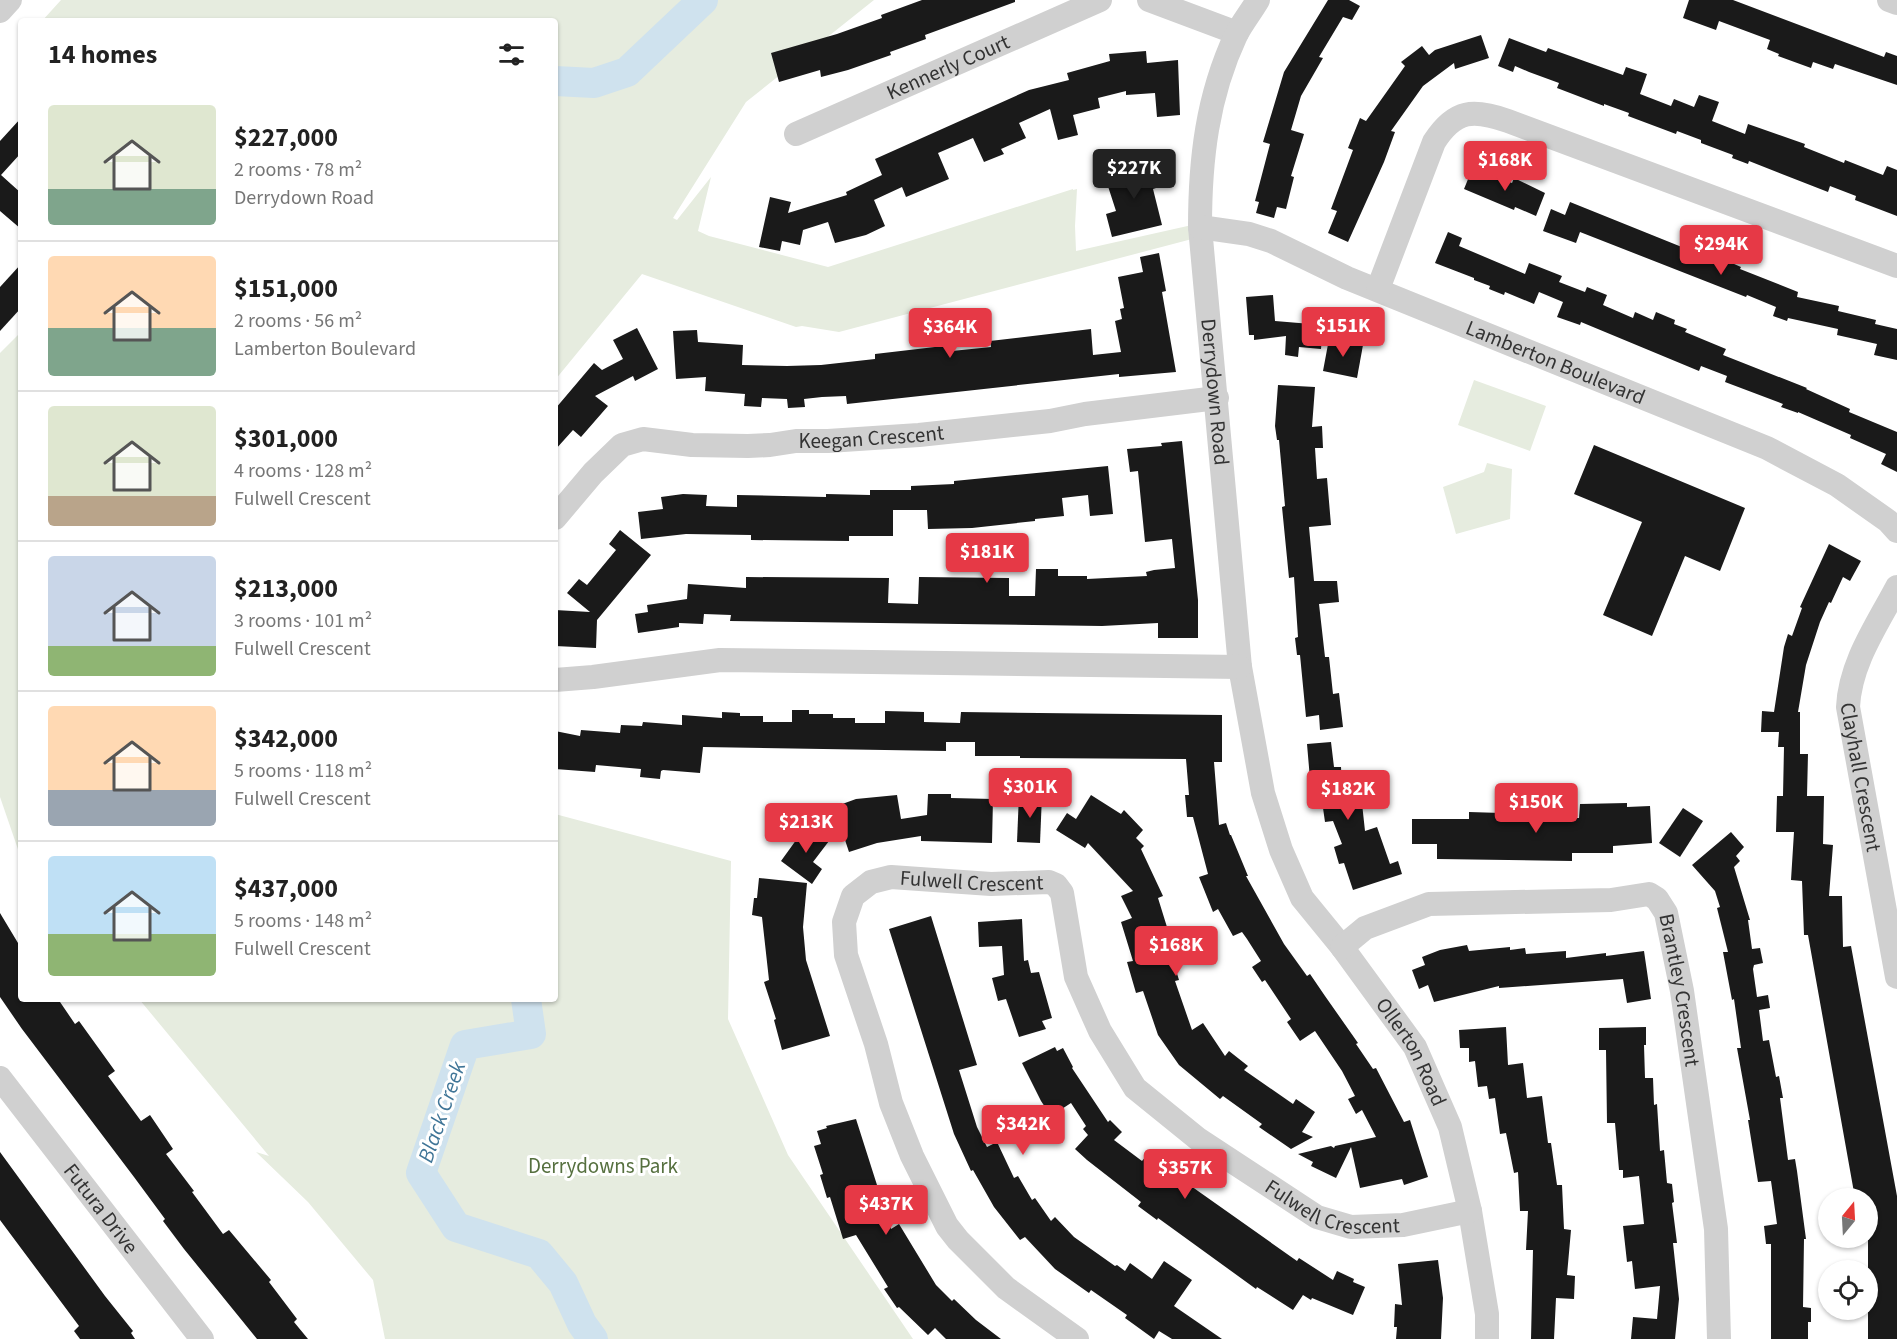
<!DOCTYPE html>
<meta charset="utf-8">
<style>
:root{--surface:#fff;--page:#f6f6f6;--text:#222;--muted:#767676;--line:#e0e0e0;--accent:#e63946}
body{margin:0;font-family:"Source Sans 3",sans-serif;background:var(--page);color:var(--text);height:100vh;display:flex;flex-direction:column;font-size:22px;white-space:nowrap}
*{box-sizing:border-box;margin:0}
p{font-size:20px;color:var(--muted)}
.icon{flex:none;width:33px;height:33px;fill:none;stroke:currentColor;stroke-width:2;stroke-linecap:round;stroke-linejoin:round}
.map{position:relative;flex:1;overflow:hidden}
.sheet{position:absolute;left:18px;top:18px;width:540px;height:984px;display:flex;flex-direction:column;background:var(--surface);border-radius:6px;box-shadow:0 2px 4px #0004}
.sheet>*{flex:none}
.needle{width:39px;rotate:18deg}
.tools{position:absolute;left:1818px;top:1188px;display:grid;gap:12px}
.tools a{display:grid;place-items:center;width:60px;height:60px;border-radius:50%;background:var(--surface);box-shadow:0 2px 4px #0004;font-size:30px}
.price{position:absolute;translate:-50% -51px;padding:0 14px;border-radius:6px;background:var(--accent);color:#fff;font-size:20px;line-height:39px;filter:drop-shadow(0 2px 3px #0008)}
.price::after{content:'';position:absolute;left:50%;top:36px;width:18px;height:14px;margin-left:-9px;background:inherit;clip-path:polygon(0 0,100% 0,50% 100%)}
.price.selected{background:#222;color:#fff}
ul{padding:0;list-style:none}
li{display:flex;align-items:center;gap:18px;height:150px;padding:0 30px}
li+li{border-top:2px solid var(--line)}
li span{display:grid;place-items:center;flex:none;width:168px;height:120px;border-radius:6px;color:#555}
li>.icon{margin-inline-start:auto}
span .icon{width:72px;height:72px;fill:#fffc;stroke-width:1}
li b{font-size:26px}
h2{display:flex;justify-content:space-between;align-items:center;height:72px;padding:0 30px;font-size:26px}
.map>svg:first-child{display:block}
.green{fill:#e6ecdf}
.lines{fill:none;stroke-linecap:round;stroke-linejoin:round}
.river{stroke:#cfe2ee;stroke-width:30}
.building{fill:#1a1a1a}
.minor{stroke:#d0d0d0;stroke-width:24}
.labels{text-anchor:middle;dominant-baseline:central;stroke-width:6;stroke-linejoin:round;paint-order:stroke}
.street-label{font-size:21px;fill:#333;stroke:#fff}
.park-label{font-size:21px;fill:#56703f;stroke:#fff}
.water-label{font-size:22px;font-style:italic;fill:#3f7597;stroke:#fff}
</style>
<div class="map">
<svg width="1897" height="1339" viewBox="0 0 1897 1339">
<rect width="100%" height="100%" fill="#fff"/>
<g class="green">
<path d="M61,0H874L746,102L673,218L677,220L711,177L698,231L709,236L828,267L1073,189V190L1077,189L1075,226L1076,251L1192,225V239L839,332L802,326L796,327L642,274L555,380V21H42Z"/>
<path d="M21,332V858L0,797V353Z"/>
<path d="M1474,380L1546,406L1530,451L1458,425Z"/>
<path d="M1487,463L1512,469L1510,519L1456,534L1443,487L1484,472Z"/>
<path d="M555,814L731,861L728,1019L788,1155L913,1339H385L373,1280L308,1202L256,1152L269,1156L139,999H555Z"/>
</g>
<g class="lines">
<g class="river">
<path d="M555,81L594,83L627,72L703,0"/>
<path d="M526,999L531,1034L465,1045L421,1173L456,1227L539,1254L563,1283L582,1324L593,1339"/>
</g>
</g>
<g class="building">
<path d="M922,0H1015V2L925,35L926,39L890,52L891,55L848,70L821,77L820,70L779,82L771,53L837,34L882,18L881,15Z"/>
<path d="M1328,0H1349L1360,6L1352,20L1343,17L1319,57L1323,58L1301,96L1291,130L1304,134L1291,176L1294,177L1286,209L1277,207L1274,218L1256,213L1259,202L1255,201L1270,144L1263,142L1284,72Z"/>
<path d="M1689,0H1733L1884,57L1886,52L1897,56V85L1835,64L1833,69L1813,62L1811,68L1778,56L1779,54L1767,49L1770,40L1719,21L1716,30L1683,18Z"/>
<path d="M1481,35L1489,58L1455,69L1454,63L1423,86L1391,131L1395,132L1384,162L1348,242L1328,233L1337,211L1331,209L1353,150L1348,148L1360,118L1366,121L1405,66L1401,62L1422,46L1429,55L1435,50Z"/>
<path d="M1509,38L1546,52L1548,48L1623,75L1626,67L1647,74L1640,94L1671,106L1674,99L1694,107L1699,95L1719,102L1712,121L1745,134L1748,124L1805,144L1804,147L1844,163L1845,160L1883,175L1887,166L1897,170V216L1855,200L1856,196L1830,186L1828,192L1749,161L1748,164L1732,158L1733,155L1701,143V140L1677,131L1676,134L1628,116L1629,113L1604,104V106L1557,88L1559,83L1529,72L1515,66L1513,72L1498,66Z"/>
<path d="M1146,51L1147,63L1178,60L1180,115L1157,117L1155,93L1126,95V91L1098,98L1100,108L1073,115L1078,135L1058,140L1050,109L1019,123L1026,138L1001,149L1004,154L984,162L973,138L938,153L949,179L906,197L902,187L874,200L885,226L866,235L835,243L828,222L803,230L800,245L782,241L780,251L759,247L770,197L791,202L788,213L847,195L846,192L882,175L875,159L1029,90L1069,80L1067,73L1110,61L1109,54Z"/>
<path d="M21,118V153L1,175L21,193V229L0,211V141Z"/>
<path d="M1153,161L1162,186L1153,189L1162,225L1112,237L1106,214L1116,211L1105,177Z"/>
<path d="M1473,167L1512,183L1514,178L1545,193L1536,216L1515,207L1514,210L1464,189Z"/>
<path d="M1570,202L1724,264L1725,260L1741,267L1740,269L1798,292L1797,297L1839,306L1838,311L1876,320L1875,324L1897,329V360L1874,355L1877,344L1837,335L1838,329L1788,318L1787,321L1773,316L1776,307L1747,295L1746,297L1580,232L1576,243L1543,231L1551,209L1565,215Z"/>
<path d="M1448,232L1462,238L1459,246L1525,274L1529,263L1562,276L1559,282L1585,292L1587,287L1607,295L1603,305L1633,318L1635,312L1653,320L1656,312L1675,320L1674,324L1687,329L1685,332L1726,349L1723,355L1807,388L1806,389L1850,409L1849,412L1897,432V472L1881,464L1886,454L1850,438L1851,435L1798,412V413L1781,407L1783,404L1725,382L1727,376L1701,366L1699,371L1581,322L1580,325L1557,317L1563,302L1539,292L1534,304L1505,292L1504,295L1489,289L1490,286L1474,280V278L1435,263Z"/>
<path d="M1159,253L1166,291L1162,292L1176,372L1119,377V374L847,404L846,396L822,397L804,399L805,407L788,408L787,399L762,398L761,407L744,406L745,394L705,391L706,377L676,379L673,331L697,330L698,342L743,345L742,365L787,366L821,365L875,359V354L952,345V351L991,347L990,341L1091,329L1093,355L1121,352L1115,321L1122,319L1120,309L1124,308L1118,277L1143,272L1140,257Z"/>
<path d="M21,264V308L0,331V287Z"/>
<path d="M1273,295L1275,321L1323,325L1321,349L1299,347L1298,357L1285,355L1286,336L1254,340V335H1249L1246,297Z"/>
<path d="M637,328L658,369L635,381L633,376L595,396L608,406L581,437L573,430L555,450V409L594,363L602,370L623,359L613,340Z"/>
<path d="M1329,339L1363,345L1357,378L1323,371Z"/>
<path d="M1278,385L1315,387L1312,427L1322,426L1323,448H1315L1317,479L1327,478L1331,525L1309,527L1314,581H1337L1339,602L1319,604L1325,657H1329L1333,694L1339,693L1343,727L1320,730L1319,715L1306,717L1300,655H1297L1295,638L1298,637L1294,577L1289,578L1282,507L1285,506L1279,440H1277L1275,426Z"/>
<path d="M1182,441L1198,600V638H1158V623L1102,626L730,621L731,615L704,614L703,624L679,623V627L638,633L635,614L648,612L647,605L687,599L688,584L746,588V577L889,578L888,603L918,604L919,577L1009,578V596H1035L1036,569H1058V576H1087V579L1147,576L1146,572L1154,570L1175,568L1172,539L1145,542L1138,471L1130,472L1127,449L1162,446L1161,443Z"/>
<path d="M1594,445L1745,508L1720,571L1685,556L1652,636L1603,615L1642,522L1574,494Z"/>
<path d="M1108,466L1113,514L1090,516L1088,495L1062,498L1064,516L1035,519V521L972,528L928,529L927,510H893V536H849V541L751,540V535L686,534L641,539L638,512L663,509L661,497L683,494L707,495L706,506L737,507V495L826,497V494L870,495V490H911V486L954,484V481Z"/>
<path d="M620,530L651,555L597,620L596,648L555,646V610L590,612L567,593L579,579L587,585L616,550L609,544Z"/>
<path d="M1829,544L1861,561L1850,581L1843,577L1831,603L1829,602L1820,622L1806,665L1798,712H1800V754H1808L1807,796H1824L1823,844L1833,845L1829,896H1842L1843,947L1851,946L1897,1196V1339H1868V1198H1855L1808,935H1804L1802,881L1791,880L1794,832H1776L1777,796H1783L1784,747H1778L1779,732H1761L1762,711L1774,712L1784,647L1788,634L1792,636L1802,608L1800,607Z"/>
<path d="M792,710H809V714H833V718H855V723H885V711L924,712V722L960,723L961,712L1222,715V762H1214L1219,825L1226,823L1230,835H1231L1248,876H1246L1284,944L1307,976L1310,974L1325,996L1358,1043L1356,1044L1373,1069L1376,1068L1404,1122L1410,1120L1428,1177L1404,1185L1402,1179L1360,1188L1351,1147L1336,1178L1311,1166L1313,1162L1298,1154L1331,1146L1334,1148L1335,1146L1376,1137L1362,1110L1356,1114L1348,1099L1355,1096L1342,1071L1315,1031L1300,1041L1287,1022L1291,1019L1265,980L1262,982L1252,967L1261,961L1247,939L1242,932L1233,936L1218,909L1213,912L1199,877L1208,874L1193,817H1187L1185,795H1189L1186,759L1020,758V756H975V742H946V751L703,747L700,773L663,770L661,771L660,779L640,777L641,769L596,765L595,772L555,769V731L580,736L581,730L620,733L621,725L642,726L643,722L682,725V715L722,718V712L740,713V716H763V722H792Z"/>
<path d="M1331,742L1334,767H1341L1342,787L1360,785L1365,831L1377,827L1390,864L1398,861L1402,874L1353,890L1344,863L1339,864L1334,847L1342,844L1333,821L1325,822L1323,808H1315L1310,779L1307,744Z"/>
<path d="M928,794H951V798L993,799L992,843L921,841V836L877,843L849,852L834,807L856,799L897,795L901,819L927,815Z"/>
<path d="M1019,794L1042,795L1040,843L1017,842Z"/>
<path d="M1091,795L1121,814L1124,810L1143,830L1136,838L1144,846L1141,849L1163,896L1158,898L1171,940L1167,941L1179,980L1175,981L1192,1030L1203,1023L1225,1056L1229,1051L1248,1066L1244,1070L1293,1104L1296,1099L1315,1112L1302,1132L1313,1137L1291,1149L1259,1127L1262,1124L1223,1096L1220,1099L1179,1065L1158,1035L1143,991L1136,993L1127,962L1133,961L1121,922L1132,918L1121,896L1133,891L1088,843L1085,848L1056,830L1067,813L1076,819Z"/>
<path d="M1627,803V807L1650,806L1652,843L1613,846V853H1572V861L1437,859V844H1412V819H1469V812L1530,814L1529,816L1579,818L1580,804Z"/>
<path d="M1683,808L1703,821L1680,857L1659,843Z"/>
<path d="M807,825L829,841L813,862L822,869L812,884L781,861Z"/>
<path d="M1731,832L1744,847L1736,856L1740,861L1734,867L1750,920H1748L1752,949L1760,948L1763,963L1754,965L1753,969L1757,997L1768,995L1770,1008L1759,1010L1763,1041L1769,1040L1776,1077L1779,1076L1783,1098H1780L1788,1160L1795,1159L1797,1171L1806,1239H1804L1803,1307L1811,1308V1322H1808V1339H1771V1244H1766L1764,1226L1777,1224L1771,1181L1758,1182L1748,1120H1750L1737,1048H1741L1734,999L1732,1000L1723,952H1728L1717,908L1720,907L1715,891L1692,865Z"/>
<path d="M759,878L807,883L803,927L806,960L830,1036L782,1050L774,1020L776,1019L764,982L769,980L762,917L752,915L754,898H757Z"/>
<path d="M0,913L21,948V999H58L75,1024L79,1021L115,1071L108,1076L141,1121L150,1115L173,1149L166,1154L194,1191L192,1192L223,1234L229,1230L271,1280L269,1282L297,1319L294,1322L308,1339H257L184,1249L163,1221L165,1219L134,1177L22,1029L0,997Z"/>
<path d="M931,916L977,1065L959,1070L977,1127L987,1147L997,1142L1014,1178L1018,1176L1032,1200L1035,1198L1051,1221L1055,1217L1074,1237L1115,1266L1117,1265L1125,1271L1130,1263L1152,1279L1164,1261L1192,1280L1174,1306L1222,1339H1172L1159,1331L1154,1339L1125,1318L1127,1315L1091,1290L1089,1293L1055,1269L1025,1237L1020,1240L994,1207L973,1170L971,1171L954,1134L889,929Z"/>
<path d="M1022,919L1024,961L1028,960L1031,973L1039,972L1052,1018L1042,1021L1046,1029L1019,1037L1006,999L998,1001L992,978L1004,975L1002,946L979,947L978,922Z"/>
<path d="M1467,945L1469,951L1510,947V950L1525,948L1526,954L1566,951V958L1606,953V956L1644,951L1651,999L1627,1003L1623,979L1499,988V986L1434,1002L1428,985L1419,989L1412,970L1425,965L1422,957L1440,950Z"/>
<path d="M1506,1027L1508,1065L1523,1063L1527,1098L1542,1096L1548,1143H1551L1557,1185H1562L1564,1229L1571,1230L1567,1275L1575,1276L1574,1299L1556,1298L1554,1339H1531L1533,1250H1526L1528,1211H1520L1518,1172L1514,1173L1506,1133L1500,1134L1495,1098L1489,1099L1487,1086L1478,1087L1475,1061L1469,1062V1048H1460L1459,1030Z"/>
<path d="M1646,1027V1045H1644L1645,1078H1653L1654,1105L1657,1104L1660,1151L1664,1150L1667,1183L1672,1184L1674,1202L1672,1203L1677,1243H1673L1679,1299L1675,1339H1631L1633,1317L1657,1319L1660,1286L1635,1289L1632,1261L1627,1262L1623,1226L1644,1224L1639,1176L1623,1178V1170H1619L1615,1123H1607L1606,1050H1599V1028Z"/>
<path d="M1055,1047L1057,1051L1063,1048L1073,1067L1072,1068L1108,1122L1110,1120L1122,1132L1114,1140L1142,1161L1147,1155L1297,1261L1299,1258L1333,1280L1337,1271L1354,1279L1353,1282L1365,1287L1353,1315L1312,1298L1311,1300L1303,1295L1293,1310L1257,1287L1256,1289L1158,1218L1157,1220L1138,1206L1141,1202L1087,1160L1075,1149L1088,1135L1083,1129L1086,1126L1071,1103L1051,1116L1041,1101L1022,1063Z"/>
<path d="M856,1119L891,1229L899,1224L936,1285L952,1301L954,1299L976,1320L1001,1339H946L935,1328L928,1335L899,1307L897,1308L884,1289L888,1287L856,1235L843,1239L830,1197L827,1198L820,1175L823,1174L814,1146L821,1144L817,1131L827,1128L826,1126Z"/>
<path d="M0,1152L105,1296L133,1331L131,1333L135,1339H80L74,1331L79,1326L0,1220Z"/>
<path d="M1438,1260L1443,1298L1441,1339H1396L1397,1327H1394L1395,1304L1402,1305L1398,1264Z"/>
</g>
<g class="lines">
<g class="minor">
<path d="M1149,0L1237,33"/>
<path id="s1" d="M1258,0C1251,12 1242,23 1236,35C1207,97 1200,160 1200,227L1240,667L1263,793L1281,850L1302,898L1342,947L1415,1047L1450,1127L1470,1211L1487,1314V1339"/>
<path d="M1889,0L1897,3"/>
<path d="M0,11L10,0"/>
<path id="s2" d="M796,134L1100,0"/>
<path id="s3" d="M1200,227L1249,234L1271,241L1347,278L1767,448L1837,485L1888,521L1897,531"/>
<path d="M1378,289L1434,142C1455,109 1474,109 1508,121L1897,266"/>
<path id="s4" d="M555,518L593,473L622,445L643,439L692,445L748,446L770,445L796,441H828L919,435L1050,421L1085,414L1217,398"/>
<path id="s5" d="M1897,587C1877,625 1850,663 1848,707L1897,977"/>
<path d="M555,680L593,677L720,660L1240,667"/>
<path id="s6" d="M1342,947L1365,928L1429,904L1611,900L1649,894L1657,899L1666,913L1682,991L1716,1229L1719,1339"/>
<path id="s7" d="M0,1078L202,1339"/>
<path id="s8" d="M1077,1339L1006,1288L958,1240L947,1226L912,1156L891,1103L876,1044L846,955L844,922L853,896L871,882L891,877L991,884L1049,882L1056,885L1062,893L1076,977L1100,1031L1135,1088L1198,1139L1317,1217L1351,1227L1403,1225L1470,1211"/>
</g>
</g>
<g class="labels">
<g class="street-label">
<text stroke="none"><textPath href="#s2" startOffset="166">Kennerly Court</textPath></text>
<text stroke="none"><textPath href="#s3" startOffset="382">Lamberton Boulevard</textPath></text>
<text stroke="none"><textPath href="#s1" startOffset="404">Derrydown Road</textPath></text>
<text stroke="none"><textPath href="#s4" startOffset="350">Keegan Crescent</textPath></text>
<text stroke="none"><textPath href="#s5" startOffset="202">Clayhall Crescent</textPath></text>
<text stroke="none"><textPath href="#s8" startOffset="648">Fulwell Crescent</textPath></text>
<text stroke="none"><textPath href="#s6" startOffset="423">Brantley Crescent</textPath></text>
<text stroke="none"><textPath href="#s1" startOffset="1110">Ollerton Road</textPath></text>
<text stroke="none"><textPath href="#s8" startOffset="1190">Fulwell Crescent</textPath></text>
<text stroke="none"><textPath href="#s7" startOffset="165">Futura Drive</textPath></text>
</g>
<g class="park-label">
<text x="603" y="1166">Derrydowns Park</text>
</g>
<g class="water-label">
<text transform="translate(442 1112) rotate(-71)">Black Creek</text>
</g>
</g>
</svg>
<div class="tools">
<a><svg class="needle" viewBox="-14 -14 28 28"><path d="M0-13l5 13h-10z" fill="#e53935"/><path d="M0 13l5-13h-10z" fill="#767676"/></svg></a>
<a><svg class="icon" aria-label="locate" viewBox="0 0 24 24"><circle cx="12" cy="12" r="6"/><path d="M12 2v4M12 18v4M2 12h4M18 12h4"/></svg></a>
</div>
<b class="price" style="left:1505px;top:192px">$168K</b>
<b class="price selected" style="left:1134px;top:200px">$227K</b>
<b class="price" style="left:1721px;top:276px">$294K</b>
<b class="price" style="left:1343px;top:358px">$151K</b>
<b class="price" style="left:950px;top:359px">$364K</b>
<b class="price" style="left:987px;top:584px">$181K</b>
<b class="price" style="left:1030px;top:819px">$301K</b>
<b class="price" style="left:1348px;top:821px">$182K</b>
<b class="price" style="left:1536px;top:834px">$150K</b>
<b class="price" style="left:806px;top:854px">$213K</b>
<b class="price" style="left:1176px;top:977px">$168K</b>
<b class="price" style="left:1023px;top:1156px">$342K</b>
<b class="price" style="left:1185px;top:1200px">$357K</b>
<b class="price" style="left:886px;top:1236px">$437K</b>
<section class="sheet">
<h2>14 homes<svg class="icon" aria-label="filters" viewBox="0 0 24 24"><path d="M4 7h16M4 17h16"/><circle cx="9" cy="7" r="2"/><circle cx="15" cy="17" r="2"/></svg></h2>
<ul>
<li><span style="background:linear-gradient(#dfe7d0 70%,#7fa58c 0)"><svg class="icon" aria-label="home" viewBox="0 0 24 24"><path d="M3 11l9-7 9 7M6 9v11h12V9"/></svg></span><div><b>$227,000</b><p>2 rooms · 78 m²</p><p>Derrydown Road</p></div></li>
<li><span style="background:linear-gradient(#ffd9b3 60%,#7fa58c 0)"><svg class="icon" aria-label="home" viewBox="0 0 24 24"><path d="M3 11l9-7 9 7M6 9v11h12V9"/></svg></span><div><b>$151,000</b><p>2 rooms · 56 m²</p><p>Lamberton Boulevard</p></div></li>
<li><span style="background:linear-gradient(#dfe7d0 75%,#b9a48a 0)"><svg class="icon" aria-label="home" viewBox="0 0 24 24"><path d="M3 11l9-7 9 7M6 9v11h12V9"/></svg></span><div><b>$301,000</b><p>4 rooms · 128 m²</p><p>Fulwell Crescent</p></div></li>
<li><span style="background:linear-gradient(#c9d6e8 75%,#8fb573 0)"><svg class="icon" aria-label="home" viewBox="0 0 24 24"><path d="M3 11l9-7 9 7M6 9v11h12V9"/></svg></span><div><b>$213,000</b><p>3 rooms · 101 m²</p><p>Fulwell Crescent</p></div></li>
<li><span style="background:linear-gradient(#ffd9b3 70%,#9aa5b1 0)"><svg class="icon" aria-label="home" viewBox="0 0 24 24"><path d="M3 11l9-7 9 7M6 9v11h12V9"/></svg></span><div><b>$342,000</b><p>5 rooms · 118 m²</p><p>Fulwell Crescent</p></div></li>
<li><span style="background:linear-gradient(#bfe0f5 65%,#8fb573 0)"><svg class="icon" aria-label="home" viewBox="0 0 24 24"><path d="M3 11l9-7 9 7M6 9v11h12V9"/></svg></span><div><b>$437,000</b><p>5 rooms · 148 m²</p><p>Fulwell Crescent</p></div></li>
</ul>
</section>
</div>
